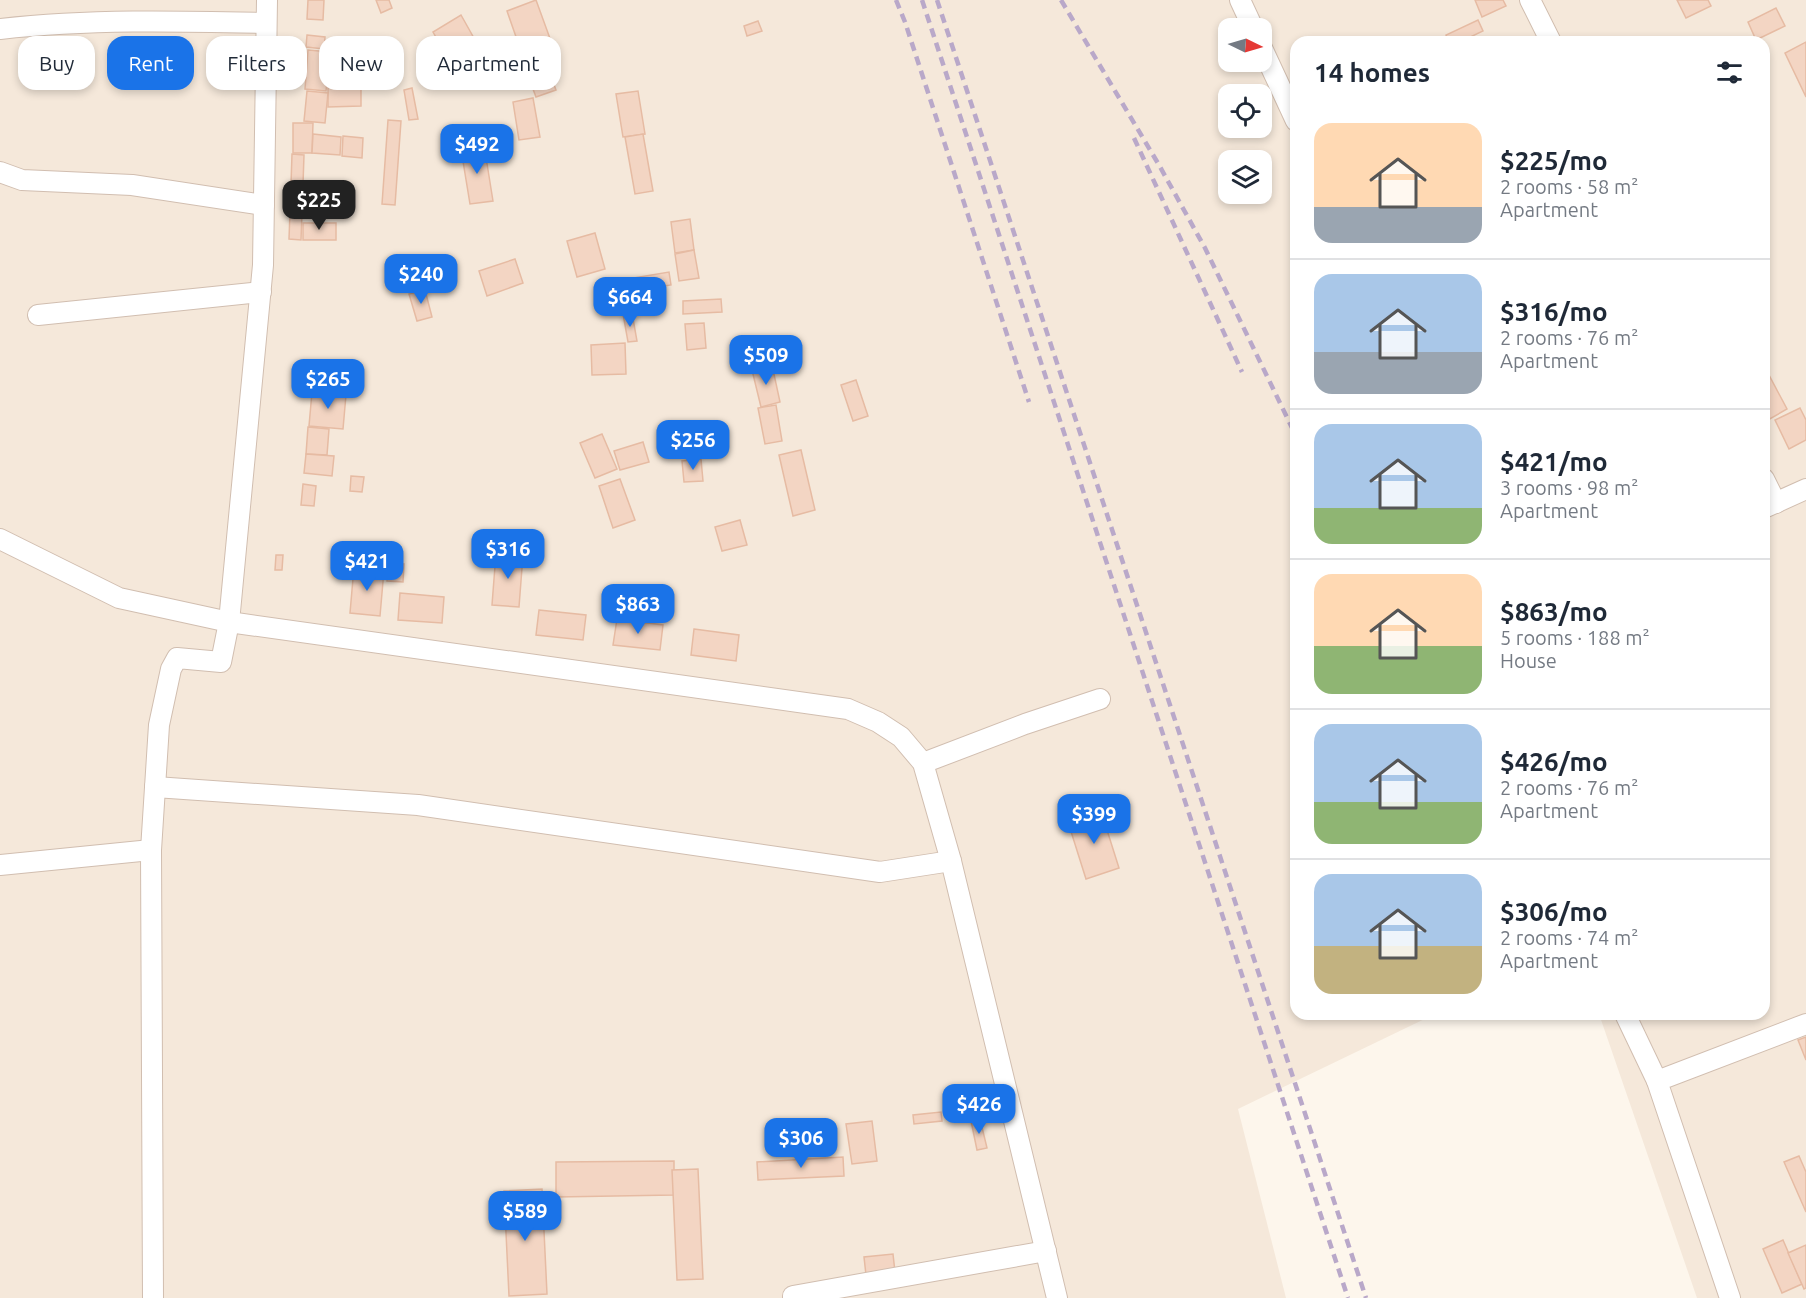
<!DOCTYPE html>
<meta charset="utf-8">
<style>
:root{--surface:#fff;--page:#f6f6f7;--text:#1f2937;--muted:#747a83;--line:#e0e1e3;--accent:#1a73e8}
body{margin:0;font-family:Ubuntu,sans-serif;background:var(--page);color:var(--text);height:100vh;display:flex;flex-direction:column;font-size:22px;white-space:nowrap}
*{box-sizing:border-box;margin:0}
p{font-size:20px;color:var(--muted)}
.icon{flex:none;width:33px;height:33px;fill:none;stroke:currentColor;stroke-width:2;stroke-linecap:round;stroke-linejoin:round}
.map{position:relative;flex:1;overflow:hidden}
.panel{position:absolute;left:1290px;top:36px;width:480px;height:984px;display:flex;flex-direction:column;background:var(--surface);border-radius:18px;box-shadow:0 3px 9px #0003}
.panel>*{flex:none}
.hud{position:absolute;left:18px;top:36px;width:570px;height:54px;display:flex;gap:12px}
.needle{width:39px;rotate:95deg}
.fabs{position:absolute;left:1218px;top:18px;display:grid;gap:12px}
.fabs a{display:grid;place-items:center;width:54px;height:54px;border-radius:12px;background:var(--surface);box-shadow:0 3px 9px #0003;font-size:30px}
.price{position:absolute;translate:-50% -51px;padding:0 14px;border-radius:12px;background:var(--accent);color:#fff;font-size:20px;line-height:39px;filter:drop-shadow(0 2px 3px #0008)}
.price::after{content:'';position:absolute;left:50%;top:36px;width:18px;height:14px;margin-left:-9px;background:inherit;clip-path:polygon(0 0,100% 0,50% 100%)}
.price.active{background:#222;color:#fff}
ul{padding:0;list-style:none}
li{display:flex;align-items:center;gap:18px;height:150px;padding:0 24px}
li+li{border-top:2px solid var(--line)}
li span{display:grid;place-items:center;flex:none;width:168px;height:120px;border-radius:18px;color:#555}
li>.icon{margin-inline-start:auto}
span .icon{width:72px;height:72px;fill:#fffc;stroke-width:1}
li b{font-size:26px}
h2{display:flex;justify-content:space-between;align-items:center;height:72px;padding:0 24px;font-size:26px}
.tag{padding:0 21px;border-radius:18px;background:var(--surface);box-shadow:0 3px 9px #0003;font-size:21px;line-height:54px}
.tag.active{background:var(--accent);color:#fff}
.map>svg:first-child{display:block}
.residential{fill:#f5e8da;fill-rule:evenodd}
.building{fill:#f3d5c3;stroke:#e6bba3;stroke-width:1.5}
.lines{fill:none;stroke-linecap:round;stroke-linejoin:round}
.minor-casing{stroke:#d1beb0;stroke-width:22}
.minor{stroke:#fff;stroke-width:20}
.rail{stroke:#b9a8c9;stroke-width:4.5;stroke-dasharray:9 6;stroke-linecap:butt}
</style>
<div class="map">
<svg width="1806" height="1298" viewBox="0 0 1806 1298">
<rect width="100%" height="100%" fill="#fdf6ec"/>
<path class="residential" d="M0,0H1806V1298H1697L1599,1014H1764V42H1296V1014H1435L1238,1109L1286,1298H0ZM1228,28H1262V62H1228ZM1228,94H1262V128H1228ZM1228,160H1262V194H1228Z"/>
<g class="building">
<path d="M308,0H324L323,20L307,19Z"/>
<path d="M376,0H389L392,8L381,13Z"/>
<path d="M536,0L552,44L522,54L507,11Z"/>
<path d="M1475,0H1503L1506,6L1482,17Z"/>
<path d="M1677,0H1708L1711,6L1686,18Z"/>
<path d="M1776,8L1785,26L1756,40L1748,22Z"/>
<path d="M461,15L484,56L456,72L433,32Z"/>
<path d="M1478,20L1483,31L1460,42H1449L1446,35Z"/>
<path d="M758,21L762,31L747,36L744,26Z"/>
<path d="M307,35L325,37L324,49L306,47Z"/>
<path d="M1806,42V97L1785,53Z"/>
<path d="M308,50L330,52L326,91L305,89Z"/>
<path d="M544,58L556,90L536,97L524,65Z"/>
<path d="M361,80V106L328,107V81Z"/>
<path d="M412,88L418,119L409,120L404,90Z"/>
<path d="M307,91L328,93L325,123L304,121Z"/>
<path d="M638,91L645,134L623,137L616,94Z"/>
<path d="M533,98L540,137L519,140L513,102Z"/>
<path d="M388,120L401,121L395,205L382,204Z"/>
<path d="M293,123H313L312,153H293Z"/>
<path d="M313,134L341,137L340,155L312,153Z"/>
<path d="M643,134L653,191L635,194L625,137Z"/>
<path d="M343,136L363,138L362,158L342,156Z"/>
<path d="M484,145L493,201L470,204L461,149Z"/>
<path d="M292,154L304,155L303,184H291Z"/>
<path d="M291,186L303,187L301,240L289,239Z"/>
<path d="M690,219L694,250L675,253L671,222Z"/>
<rect x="303" y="223" width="33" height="17"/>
<path d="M595,233L605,269L577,277L567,241Z"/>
<path d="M694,250L699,278L679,281L675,254Z"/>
<path d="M515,259L523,283L487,296L479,271Z"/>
<path d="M669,272L671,285L635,291L633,278Z"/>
<path d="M425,290L432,317L417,321L409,294Z"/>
<path d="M721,299L722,312L683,314V301Z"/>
<path d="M632,313L637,341L628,342L623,314Z"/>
<path d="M704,323L706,348L687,350L685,324Z"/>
<path d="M625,343L626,374L592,375L591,345Z"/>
<path d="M772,365L780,402L761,407L752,370Z"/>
<path d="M1769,375L1787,409L1768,420L1764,412V378Z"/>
<path d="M856,380L868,416L853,421L841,385Z"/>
<path d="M312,392L346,395L343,429L309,426Z"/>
<path d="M776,405L782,441L765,444L758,408Z"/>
<path d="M1800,408L1806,420V440L1789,449L1775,420Z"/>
<path d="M688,425L692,450L680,452L676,427Z"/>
<path d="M308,427L329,429L327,455L306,454Z"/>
<path d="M602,434L617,469L595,478L580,443Z"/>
<path d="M643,442L649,462L620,470L614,451Z"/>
<path d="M801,450L815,510L793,516L779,455Z"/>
<path d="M306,454L334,456L332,476L304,473Z"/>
<path d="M701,459L703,481L684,482L682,461Z"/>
<path d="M351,476L364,477L362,492L350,491Z"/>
<path d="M620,479L635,520L613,528L599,486Z"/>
<path d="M303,484L316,486L314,506L301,505Z"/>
<path d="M740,520L747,545L722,551L715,527Z"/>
<path d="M496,553L523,555L519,607L492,605Z"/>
<path d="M276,555H283L282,570H275Z"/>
<path d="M389,563L404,564L403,582L387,581Z"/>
<path d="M354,567L384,570L380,616L350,613Z"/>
<path d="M400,593L444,597L442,623L398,620Z"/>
<path d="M539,610L586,615L583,640L536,635Z"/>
<path d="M617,619L663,625L660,650L613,645Z"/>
<path d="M694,629L739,635L736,661L691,655Z"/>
<path d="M1101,811L1119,868L1086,879L1068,822Z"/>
<path d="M1806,1037V1060L1798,1040Z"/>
<path d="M941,1112L942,1121L914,1124L913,1115Z"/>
<path d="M980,1119L987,1148L977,1150L971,1121Z"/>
<path d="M872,1121L877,1161L852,1164L846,1124Z"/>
<path d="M1799,1156L1806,1172V1212L1784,1162Z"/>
<path d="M843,1157L844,1176L758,1180L757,1162Z"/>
<path d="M674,1161V1195L556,1197V1162Z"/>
<path d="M698,1169L703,1279L677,1280L672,1170Z"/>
<path d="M542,1189L547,1294L509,1296L504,1191Z"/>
<path d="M1783,1240L1802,1284L1782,1293L1763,1249Z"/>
<path d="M1806,1245V1288L1804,1289L1788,1253Z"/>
<path d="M893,1254L895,1272L866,1275L864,1257Z"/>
</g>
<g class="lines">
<defs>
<g id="minor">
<path d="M1240,0L1253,28"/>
<path d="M1530,0L1551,42"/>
<path d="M0,29C89,19 177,21 266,23"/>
<path d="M1262,48L1296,121"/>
<path d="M0,172L22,180L132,185L264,205"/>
<path d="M38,315L261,292"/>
<path d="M1764,479L1776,503"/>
<path d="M1764,508L1806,489"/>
<path d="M0,539L119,598L229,622L848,709L878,722L901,737L923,763L951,861L1057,1298"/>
<path d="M923,763L1025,724L1100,699"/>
<path d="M155,787L418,805L880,872L951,861"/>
<path d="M0,865L151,850"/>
<path d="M1625,1014L1657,1081"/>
<path d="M153,1298L151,850L159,725L171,669L177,658L221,662L229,622L263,265L267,0"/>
<path d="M793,1298V1296L1046,1251"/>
<path d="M1730,1298L1657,1081L1806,1024"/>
</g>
</defs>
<use href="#minor" class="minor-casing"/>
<use href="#minor" class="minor"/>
<g class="rail">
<path d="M896,0L905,22L1029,402"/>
<path d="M922,0L1348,1298"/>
<path d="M937,0L1366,1298"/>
<path d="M1061,0L1159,165L1205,248L1296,436"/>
<path d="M1134,138L1242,372"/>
</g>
</g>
</svg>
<div class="fabs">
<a><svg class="needle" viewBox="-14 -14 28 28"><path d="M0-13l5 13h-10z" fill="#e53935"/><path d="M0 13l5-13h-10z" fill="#747a83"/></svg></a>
<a><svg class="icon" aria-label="locate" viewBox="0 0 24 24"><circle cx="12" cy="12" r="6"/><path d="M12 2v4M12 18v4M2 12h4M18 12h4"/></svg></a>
<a><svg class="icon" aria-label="layers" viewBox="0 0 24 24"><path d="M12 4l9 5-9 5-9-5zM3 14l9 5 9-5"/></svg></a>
</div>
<b class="price" style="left:477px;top:175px">$492</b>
<b class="price active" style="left:319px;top:231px">$225</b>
<b class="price" style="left:421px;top:305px">$240</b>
<b class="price" style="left:630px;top:328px">$664</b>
<b class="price" style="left:766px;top:386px">$509</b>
<b class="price" style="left:328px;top:410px">$265</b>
<b class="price" style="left:693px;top:471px">$256</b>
<b class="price" style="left:508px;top:580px">$316</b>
<b class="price" style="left:367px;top:592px">$421</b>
<b class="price" style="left:638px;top:635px">$863</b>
<b class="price" style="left:1094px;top:845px">$399</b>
<b class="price" style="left:979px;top:1135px">$426</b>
<b class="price" style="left:801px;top:1169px">$306</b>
<b class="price" style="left:525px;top:1242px">$589</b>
<div class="hud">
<a class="tag">Buy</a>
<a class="tag active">Rent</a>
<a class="tag">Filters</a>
<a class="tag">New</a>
<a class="tag">Apartment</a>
</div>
<section class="panel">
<h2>14 homes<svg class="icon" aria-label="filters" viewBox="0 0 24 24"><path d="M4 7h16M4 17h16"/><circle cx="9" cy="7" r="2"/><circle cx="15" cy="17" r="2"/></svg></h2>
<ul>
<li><span style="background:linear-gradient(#ffd9b3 70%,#9aa5b1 0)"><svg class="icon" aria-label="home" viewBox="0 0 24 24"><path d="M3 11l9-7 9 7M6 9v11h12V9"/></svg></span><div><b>$225/mo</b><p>2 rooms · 58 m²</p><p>Apartment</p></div></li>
<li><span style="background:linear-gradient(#a9c7e8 65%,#9aa5b1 0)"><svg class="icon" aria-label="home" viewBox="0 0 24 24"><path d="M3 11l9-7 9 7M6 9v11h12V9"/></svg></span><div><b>$316/mo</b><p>2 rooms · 76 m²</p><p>Apartment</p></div></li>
<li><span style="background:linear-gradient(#a9c7e8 70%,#8fb573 0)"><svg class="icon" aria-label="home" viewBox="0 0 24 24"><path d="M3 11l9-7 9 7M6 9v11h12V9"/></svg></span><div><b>$421/mo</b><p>3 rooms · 98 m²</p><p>Apartment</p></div></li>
<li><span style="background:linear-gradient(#ffd9b3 60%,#8fb573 0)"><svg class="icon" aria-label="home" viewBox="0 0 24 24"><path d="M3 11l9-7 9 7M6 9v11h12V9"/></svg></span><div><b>$863/mo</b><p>5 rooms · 188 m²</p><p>House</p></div></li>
<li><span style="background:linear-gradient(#a9c7e8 65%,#8fb573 0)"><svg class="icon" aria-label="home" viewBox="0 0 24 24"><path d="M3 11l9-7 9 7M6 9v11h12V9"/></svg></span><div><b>$426/mo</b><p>2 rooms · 76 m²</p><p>Apartment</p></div></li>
<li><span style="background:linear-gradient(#a9c7e8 60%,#c2b280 0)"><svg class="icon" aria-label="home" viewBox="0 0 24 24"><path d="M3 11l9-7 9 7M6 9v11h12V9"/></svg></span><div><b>$306/mo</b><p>2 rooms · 74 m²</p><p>Apartment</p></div></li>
</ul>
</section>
</div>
